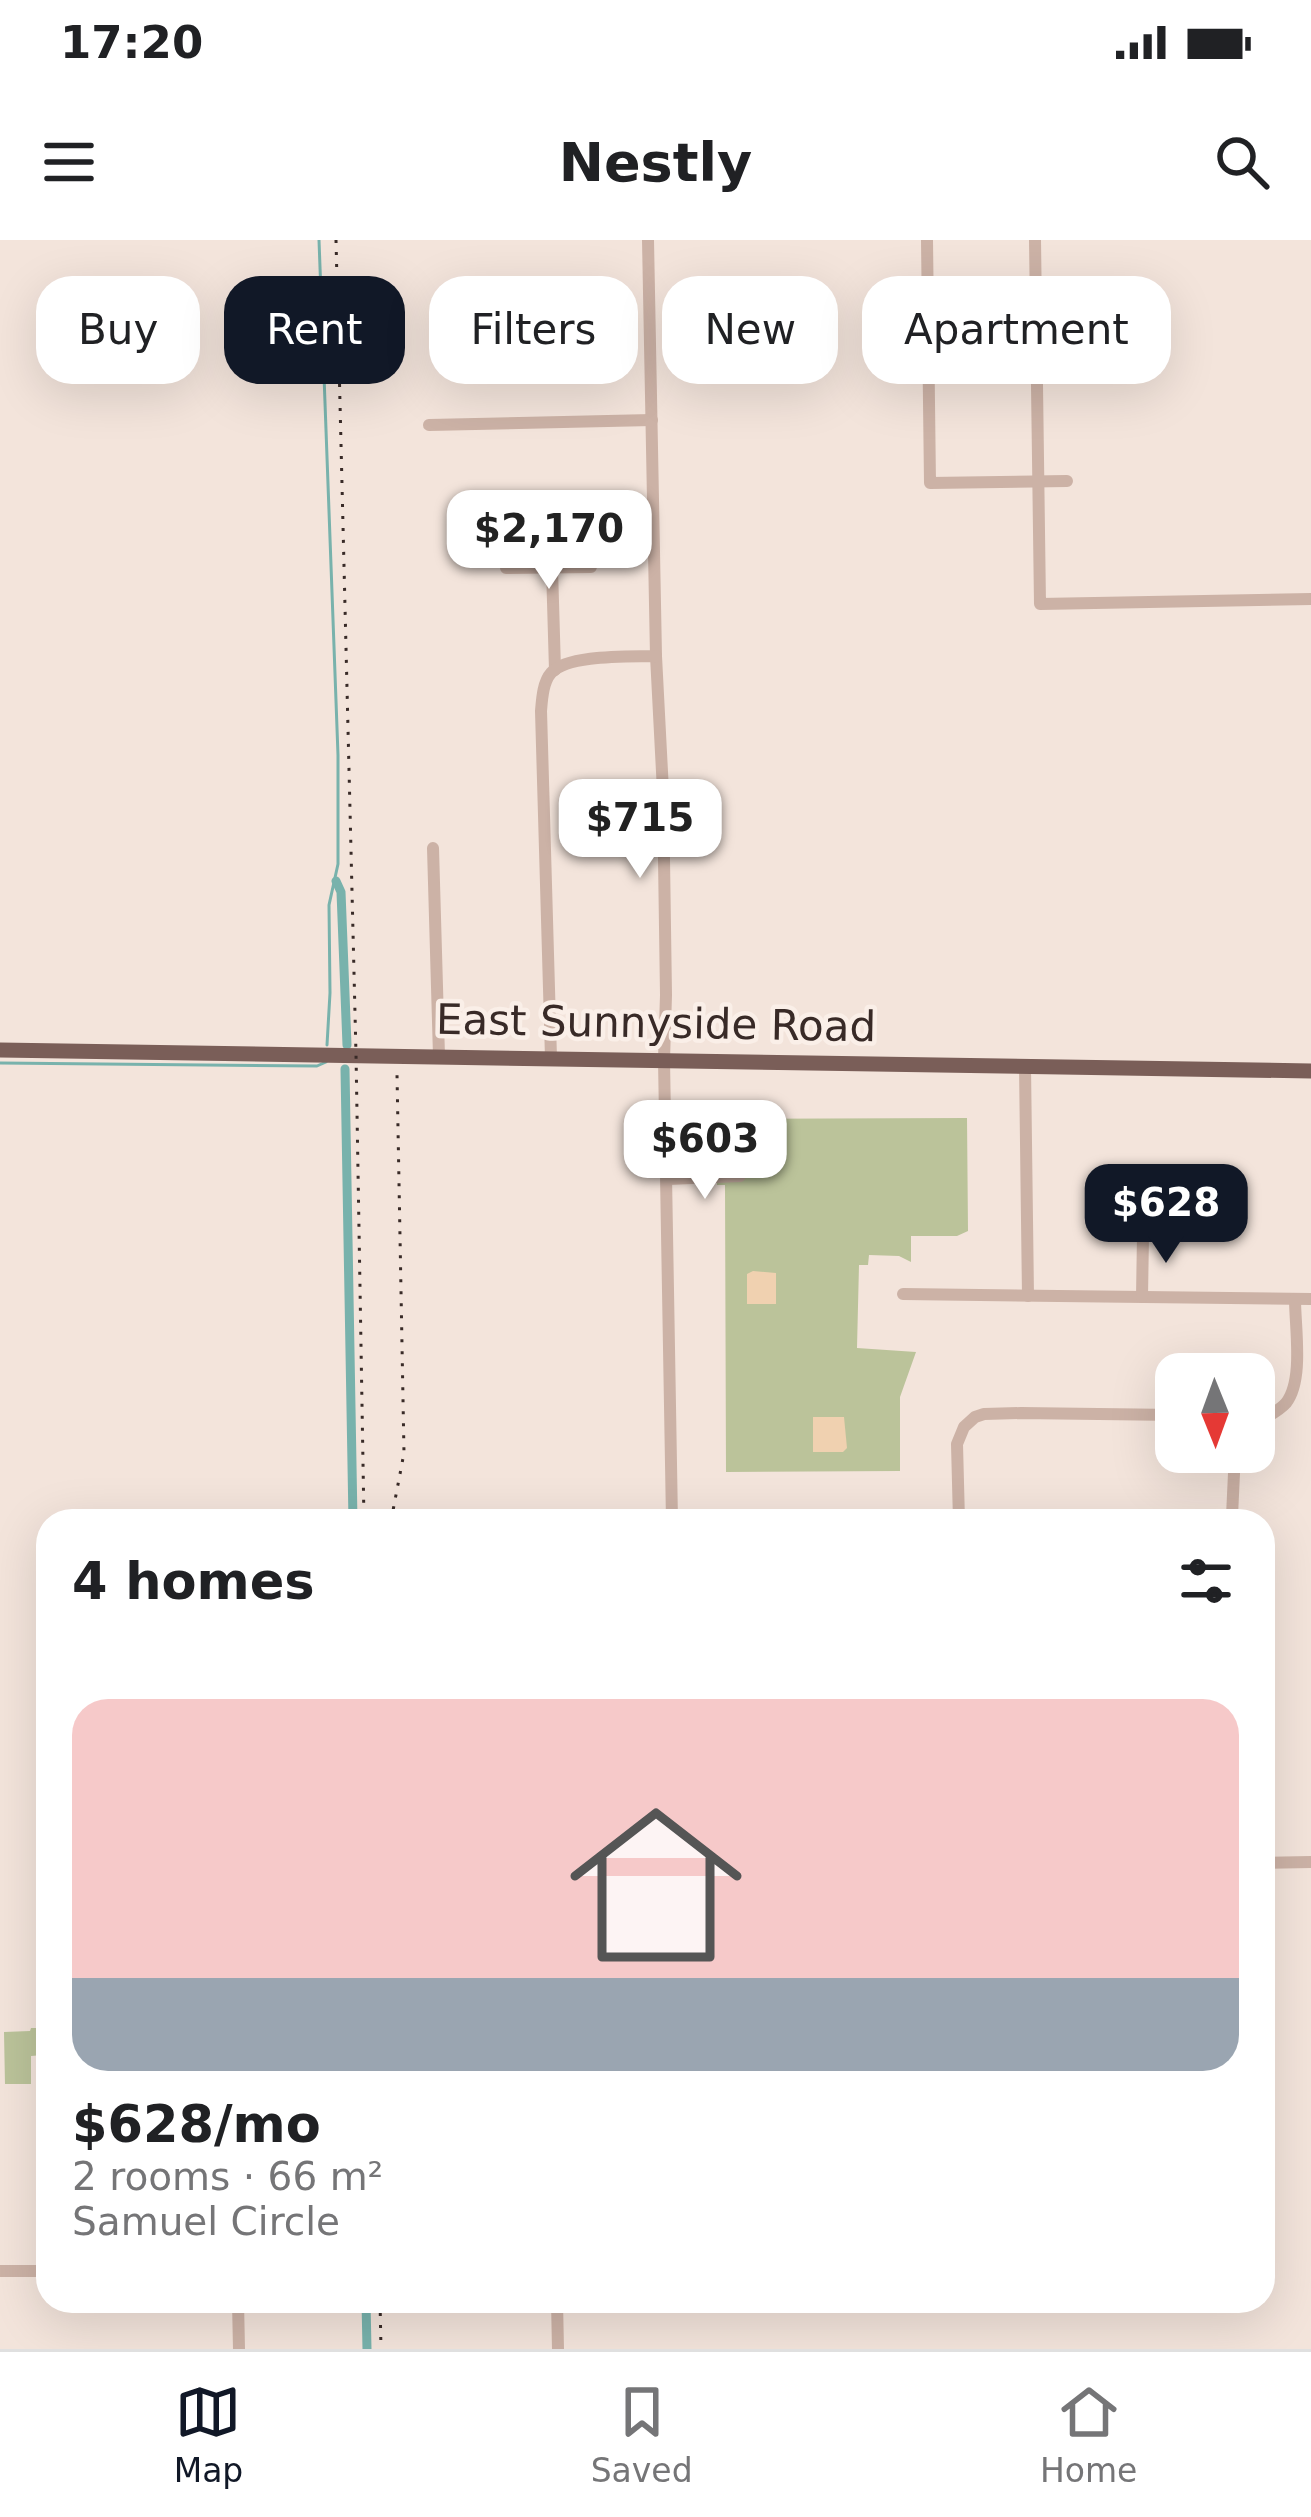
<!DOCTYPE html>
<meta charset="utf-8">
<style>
:root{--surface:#fff;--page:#f2f2f2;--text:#202124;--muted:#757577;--line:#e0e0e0;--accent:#111827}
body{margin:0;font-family:"DejaVu Sans",sans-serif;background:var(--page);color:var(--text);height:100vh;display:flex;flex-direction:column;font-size:45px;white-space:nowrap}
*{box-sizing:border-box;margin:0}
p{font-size:39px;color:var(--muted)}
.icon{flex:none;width:66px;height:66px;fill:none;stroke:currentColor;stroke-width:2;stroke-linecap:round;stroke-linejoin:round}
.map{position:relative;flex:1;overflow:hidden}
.sheet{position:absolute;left:36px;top:1269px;width:1239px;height:804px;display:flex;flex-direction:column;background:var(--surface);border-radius:36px;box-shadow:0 12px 48px #0002}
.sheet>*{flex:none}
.top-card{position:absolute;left:36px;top:36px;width:1239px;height:108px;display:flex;gap:24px}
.needle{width:78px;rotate:179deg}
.buttons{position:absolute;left:1155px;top:1113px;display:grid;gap:24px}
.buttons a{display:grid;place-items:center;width:120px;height:120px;border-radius:24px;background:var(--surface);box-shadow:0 12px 48px #0002;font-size:60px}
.price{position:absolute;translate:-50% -102px;padding:0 27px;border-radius:24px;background:#fff;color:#222;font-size:39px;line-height:78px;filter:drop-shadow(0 3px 6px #0008)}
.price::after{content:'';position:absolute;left:50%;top:72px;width:36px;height:27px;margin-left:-18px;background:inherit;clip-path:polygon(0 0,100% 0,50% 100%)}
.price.selected{background:var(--accent);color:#fff}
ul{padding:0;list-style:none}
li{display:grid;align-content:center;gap:24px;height:636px;padding:0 36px}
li+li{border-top:3px solid var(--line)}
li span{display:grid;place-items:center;height:372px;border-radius:36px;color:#555}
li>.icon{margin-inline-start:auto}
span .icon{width:216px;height:216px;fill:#fffc;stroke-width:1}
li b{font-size:51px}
h2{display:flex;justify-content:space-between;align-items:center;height:144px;padding:0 36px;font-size:51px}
.pill{padding:0 42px;border-radius:36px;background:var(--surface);box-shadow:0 12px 48px #0002;font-size:42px;line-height:108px}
.pill.selected{background:var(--accent);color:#fff}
.status{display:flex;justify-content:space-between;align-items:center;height:84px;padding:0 60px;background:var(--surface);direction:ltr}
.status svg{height:33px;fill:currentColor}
header{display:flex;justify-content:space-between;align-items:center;height:156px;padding:0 36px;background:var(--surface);font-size:54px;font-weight:700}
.tabs{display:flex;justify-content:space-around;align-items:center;height:168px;border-top:3px solid var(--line);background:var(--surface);font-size:33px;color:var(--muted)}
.tabs a{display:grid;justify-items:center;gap:6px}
.tabs .selected{color:var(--accent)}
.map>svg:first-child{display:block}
.green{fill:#bbc39a}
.sand{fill:#f0d1b0}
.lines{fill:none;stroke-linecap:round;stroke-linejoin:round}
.stream{stroke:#78b2ac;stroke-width:3}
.canal{stroke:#78b2ac;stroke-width:9}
.minor{stroke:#ccb2a6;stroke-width:12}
.major{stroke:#7a5e58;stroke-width:15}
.rail{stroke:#382a27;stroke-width:3;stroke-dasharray:3 9;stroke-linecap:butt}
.labels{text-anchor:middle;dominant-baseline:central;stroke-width:9;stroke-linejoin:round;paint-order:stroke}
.street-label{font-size:42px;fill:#382a27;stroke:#faefe8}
</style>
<div class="status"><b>17:20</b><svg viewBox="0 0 49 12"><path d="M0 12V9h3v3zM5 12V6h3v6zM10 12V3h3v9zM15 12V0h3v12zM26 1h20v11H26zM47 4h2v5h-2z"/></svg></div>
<header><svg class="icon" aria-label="menu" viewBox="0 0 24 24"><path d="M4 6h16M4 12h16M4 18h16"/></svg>Nestly<svg class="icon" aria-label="search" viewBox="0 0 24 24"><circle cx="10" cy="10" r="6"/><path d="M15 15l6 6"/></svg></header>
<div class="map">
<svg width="1311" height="2109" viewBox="0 0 1311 2109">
<rect width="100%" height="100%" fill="#f3e4db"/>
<g class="green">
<path d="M967,878L968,991L957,996H911V1022L899,1016L869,1015L868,1025H859L857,1108L916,1112L900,1157V1231L726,1232L725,945H717L716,879Z"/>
<path d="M31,1788H42L43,1815L31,1816V1844H5L4,1792L30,1791Z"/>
</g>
<g class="sand">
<path d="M753,1031L776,1033V1064H747V1034Z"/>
<path d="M813,1177H844L847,1208L843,1212H813Z"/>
</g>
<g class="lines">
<g class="stream">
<path d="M319,0L338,515V624L329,665L330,753L327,805"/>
<path d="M0,823L317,826L326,822"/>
</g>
<g class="canal">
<path d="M336,641L341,652L347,805"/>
<path d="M345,829L353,1281"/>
<path d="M366,2061L367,2109"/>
</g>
<g class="minor">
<path d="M648,0L656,416L663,551L666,755L664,820L672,1281"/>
<path d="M927,0L930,243L1067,241"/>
<path d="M1035,0L1040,364L1311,359"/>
<path d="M429,185L652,180"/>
<path d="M506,328L591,327"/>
<path d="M552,328L555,430"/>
<path d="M433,608L439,816"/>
<path d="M551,818L541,471C542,459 543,442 551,433C568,414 631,417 656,416"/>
<path d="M1025,826L1028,1056"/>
<path d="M668,939L740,936"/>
<path d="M903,1054L1311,1059"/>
<path d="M1142,1057L1143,995"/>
<path d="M1254,1184C1265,1178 1278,1172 1286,1163C1304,1140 1295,1088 1295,1059"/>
<path d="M959,1281L957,1204L964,1187L975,1177L984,1174L1021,1173L1176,1175"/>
<path d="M1228,1281L1232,1276L1235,1212"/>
<path d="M1263,1623L1311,1622"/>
<path d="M0,2031H48"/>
<path d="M238,2061L239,2109"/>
<path d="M557,2061L558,2109"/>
</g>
<path class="major" d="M0,810L1311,831"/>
<g class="rail">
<path d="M336,0L356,814L364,1281"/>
<path d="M391,1281L404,1213L397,834"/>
<path d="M380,2061L381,2109"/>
</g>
</g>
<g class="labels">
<g class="street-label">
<text transform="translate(656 783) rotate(1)">East Sunnyside Road</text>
</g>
</g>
</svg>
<div class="buttons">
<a><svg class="needle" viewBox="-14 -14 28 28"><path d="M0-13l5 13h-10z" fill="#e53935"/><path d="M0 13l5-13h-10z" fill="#757577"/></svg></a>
</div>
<b class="price" style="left:549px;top:352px">$2,170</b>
<b class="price" style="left:640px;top:641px">$715</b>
<b class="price" style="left:705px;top:962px">$603</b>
<b class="price selected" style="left:1166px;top:1026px">$628</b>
<div class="top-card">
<a class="pill">Buy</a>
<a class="pill selected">Rent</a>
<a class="pill">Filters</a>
<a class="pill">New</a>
<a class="pill">Apartment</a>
</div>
<section class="sheet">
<h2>4 homes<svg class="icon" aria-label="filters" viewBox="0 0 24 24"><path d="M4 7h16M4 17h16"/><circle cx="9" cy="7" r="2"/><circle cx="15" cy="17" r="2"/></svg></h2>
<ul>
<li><span style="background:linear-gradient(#f6c9c9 75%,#9aa5b1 0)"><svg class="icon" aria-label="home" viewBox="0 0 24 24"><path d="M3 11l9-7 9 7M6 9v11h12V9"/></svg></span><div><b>$628/mo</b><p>2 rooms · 66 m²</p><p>Samuel Circle</p></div></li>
</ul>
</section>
</div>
<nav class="tabs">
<a class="selected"><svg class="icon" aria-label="map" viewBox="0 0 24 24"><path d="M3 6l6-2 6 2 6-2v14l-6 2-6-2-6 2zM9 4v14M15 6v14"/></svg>Map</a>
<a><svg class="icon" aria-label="saved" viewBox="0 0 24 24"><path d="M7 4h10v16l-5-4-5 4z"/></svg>Saved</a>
<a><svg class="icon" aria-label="home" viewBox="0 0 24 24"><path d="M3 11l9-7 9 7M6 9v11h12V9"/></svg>Home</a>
</nav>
